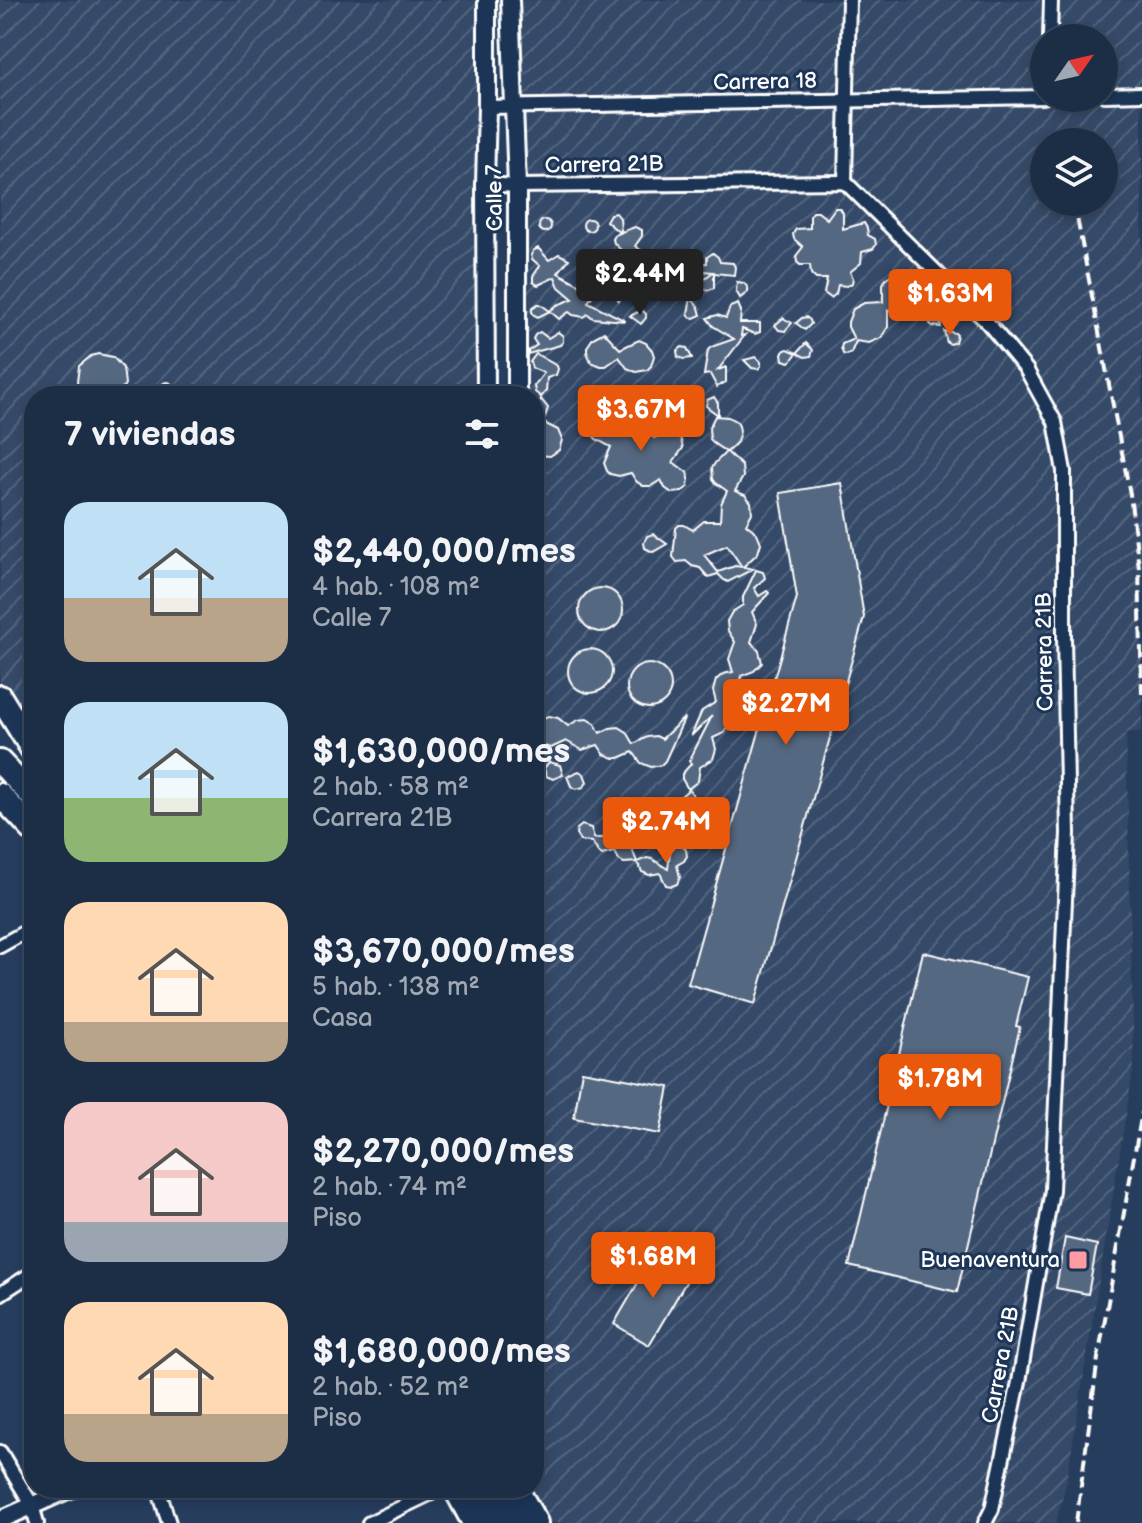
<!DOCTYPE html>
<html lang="es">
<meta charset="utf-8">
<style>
:root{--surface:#1c2e46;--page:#293a51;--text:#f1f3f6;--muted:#a0a8b3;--line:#3a4a5f;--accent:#ea580c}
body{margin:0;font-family:"Balsamiq Sans",sans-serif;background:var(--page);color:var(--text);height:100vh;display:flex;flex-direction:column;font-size:30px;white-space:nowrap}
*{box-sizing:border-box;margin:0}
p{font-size:26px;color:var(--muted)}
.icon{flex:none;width:44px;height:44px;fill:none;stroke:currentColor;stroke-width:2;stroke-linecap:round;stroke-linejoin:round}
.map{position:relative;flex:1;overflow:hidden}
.drawer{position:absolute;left:24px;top:386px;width:520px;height:1112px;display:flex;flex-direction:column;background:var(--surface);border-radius:32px;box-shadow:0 4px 12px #0003,0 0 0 2px var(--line)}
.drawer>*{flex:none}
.needle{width:52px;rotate:56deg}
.tools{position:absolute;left:1030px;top:24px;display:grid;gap:16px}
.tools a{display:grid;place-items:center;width:88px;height:88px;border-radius:50%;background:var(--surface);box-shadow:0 4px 12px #0003,0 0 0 2px var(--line);font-size:40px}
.price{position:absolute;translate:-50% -68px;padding:0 18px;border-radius:8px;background:var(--accent);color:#fff;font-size:26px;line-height:52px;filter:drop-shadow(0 2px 4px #0008)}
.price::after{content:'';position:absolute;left:50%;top:48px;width:24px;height:18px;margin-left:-12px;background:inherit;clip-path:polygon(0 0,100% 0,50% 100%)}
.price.current{background:#222;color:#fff}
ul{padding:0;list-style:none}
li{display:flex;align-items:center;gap:24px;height:200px;padding:0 40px}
li span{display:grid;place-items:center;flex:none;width:224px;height:160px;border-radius:24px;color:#555}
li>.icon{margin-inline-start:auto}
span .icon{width:96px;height:96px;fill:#fffc;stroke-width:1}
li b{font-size:34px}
h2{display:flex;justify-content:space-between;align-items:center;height:96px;padding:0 40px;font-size:34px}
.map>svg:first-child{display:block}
.industrial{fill:url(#industrial-furrows);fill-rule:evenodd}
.building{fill:#556781;stroke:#fff;stroke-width:2;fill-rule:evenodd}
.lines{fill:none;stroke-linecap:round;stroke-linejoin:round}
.street-casing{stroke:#fff;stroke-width:18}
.secondary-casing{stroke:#fff;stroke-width:22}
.highway-casing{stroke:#fff;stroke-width:28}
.street{stroke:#1d3557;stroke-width:12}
.secondary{stroke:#1d3557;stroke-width:16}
.highway{stroke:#1d3557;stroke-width:22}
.rail{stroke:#fff;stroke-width:4;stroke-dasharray:12 6;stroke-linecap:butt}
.poi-dot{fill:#ff9aa2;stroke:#1d3557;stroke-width:3}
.labels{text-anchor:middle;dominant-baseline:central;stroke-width:6;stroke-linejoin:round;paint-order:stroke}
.street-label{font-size:22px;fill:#fff;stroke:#1d3557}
.poi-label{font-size:22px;fill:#fff;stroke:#1d3557;text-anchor:end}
</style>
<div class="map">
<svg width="1142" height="1523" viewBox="0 0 1142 1523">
<defs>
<pattern id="industrial-furrows" width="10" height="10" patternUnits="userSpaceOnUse" patternTransform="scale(2)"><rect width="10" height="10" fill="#344a68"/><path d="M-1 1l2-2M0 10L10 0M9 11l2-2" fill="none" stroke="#52657f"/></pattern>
</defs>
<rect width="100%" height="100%" fill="#263d5e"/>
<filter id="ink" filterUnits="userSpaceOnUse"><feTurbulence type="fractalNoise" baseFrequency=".0125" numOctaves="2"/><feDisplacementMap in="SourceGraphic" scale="16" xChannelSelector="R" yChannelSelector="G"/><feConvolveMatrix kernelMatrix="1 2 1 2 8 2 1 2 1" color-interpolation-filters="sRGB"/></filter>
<g filter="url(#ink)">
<g class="industrial">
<path d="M0,0H487L486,396H34V724L0,683Z"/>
<path d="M510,0H1142V731L1126,733L1134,1065L1066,1484L1056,1523H536L516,1488H534V396H517ZM1044,38H1104V98H1044ZM1044,142H1104V202H1044Z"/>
</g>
<g class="building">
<path d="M835,208H840L843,213V229L864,223L867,228L868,235L875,239L876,245L873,249L862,252L861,263L850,272L853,278L852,283L847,286L838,285L836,294L831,298L824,293L827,279H816L811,274L810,265H800L797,262L796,256L803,247L794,239L793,234L796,229L810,228V216L813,212H818L827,219Z"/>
<path d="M616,213L620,218L621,232L635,227L642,230V236L635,246L645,253L646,258L643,262L646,265L638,276L640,280L638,286L629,287L619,301L612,289L640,263L624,274L613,264L614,259L621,250L614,243L613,239L615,235L620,233L606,221L610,214Z"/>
<circle cx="589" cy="225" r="6"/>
<circle cx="545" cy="226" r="6"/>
<path d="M538,248L549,260L559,254L569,259L558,273L593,292L596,291L588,302L624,320V321L593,318L588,314L584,317L573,315L569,312L559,319L550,311L557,305L573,299L559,287L555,277L538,285L533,282V276L540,266L532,259L531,255L533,251Z"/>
<path d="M713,253L718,257L720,262L733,263L735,267L734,275L714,273V288L709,290L698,288L704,279L713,272L693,270V264L707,263V257Z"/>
<path d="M583,254L598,266L587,284Z"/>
<path d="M898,271L911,273L920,282L922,295L918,305L909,310L903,311L888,310V327L881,338L869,343L856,341L851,353L847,355L843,354L841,348L842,344L854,339L848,327V322L853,309L864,303L883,302V284L886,278Z"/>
<path d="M737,282L744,283L748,288V292L740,298L736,291Z"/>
<path d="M691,298L699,308L701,315L694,318L690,317L688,313Z"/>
<path d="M538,304H540L550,311L538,317L534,315L532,312V308Z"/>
<path d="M738,304L741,311L740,323H760V332L755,334L742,329L741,336L745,335L718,370L726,367V382L717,387L710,374L704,375L708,350L711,347L734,339L713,326L707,318L717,315L726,318L730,307Z"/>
<path d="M642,310L646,314V318L641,324L630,316Z"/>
<path d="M933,314L940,317L941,327L933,326L930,324V316Z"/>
<path d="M806,317L810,320L811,324L805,330L796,323L802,318Z"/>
<path d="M783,318L792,323L785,331L779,330L775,325Z"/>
<path d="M944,331L955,333L957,335L955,342L951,344L947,343Z"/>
<path d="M540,332L548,338L558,332L563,336V342L560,345L528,354V351L537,345L533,339L535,335Z"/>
<path d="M604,332L620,349L639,340L646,343L652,350L654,356L651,366L647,370L636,372L627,368L619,357L606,366H601L591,362L587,352V347L593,338Z"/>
<path d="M806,343L813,350L811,356L805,357L797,353L790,362L783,360L782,353L785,350L788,349L797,353Z"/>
<path d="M682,347L687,348L692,358L684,359L678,357L677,351Z"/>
<path d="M98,354L113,357L123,368L125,384L118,396H84L79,390L77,382L79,366L91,356Z"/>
<path d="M536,354L557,366L558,369L556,375L547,378L546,391L541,397L535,392L534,386L544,373L532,368L530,362Z"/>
<path d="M756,357L761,362V366L758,369L752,368L744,360Z"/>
<circle cx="167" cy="388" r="6"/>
<path d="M714,397L718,403V415L706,406L707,400Z"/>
<path d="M541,399L548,408L544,420L536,411Z"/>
<path d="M600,415L609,416L620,427L634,416L643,417L649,423L654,438L666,433H675L679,436L681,440L683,448L673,462L688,473L689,478L688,487L681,492L672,493L665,488L661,480L651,486H643L636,481L631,473L619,476L610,474L607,471L604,463L611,447L596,439L591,433L593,420Z"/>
<path d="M715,416L728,417L737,422L739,426L740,431L737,442L727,452L742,466L743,477L735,491L745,495L751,502L752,513L746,524L757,533L761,543L758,553L743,567L753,569L728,582L724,580L718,574L708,577L700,568L692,566L686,561L677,562L673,557L676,528L679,525H684L693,530L704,521H720L721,504L727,491L716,483L713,479L712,468L715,463L726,452L713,443L710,439L709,428ZM727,545L742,567L735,566L718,572L704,555Z"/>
<path d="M542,422L558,430L562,440L559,450L550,456L539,455L534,451V431Z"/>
<path d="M842,483L864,617L755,1004L688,984L797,597L780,493Z"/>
<path d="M653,534L667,544L653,552L645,548L644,543L647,536Z"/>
<path d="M756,570L763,572L765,578L754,588L759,596L767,591L769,593L752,612L757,624L751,642L759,651L762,663L754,671L741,676L744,694L737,702L728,707L730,724L724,733L713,738L716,749L713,759L700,767L698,781L688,789L682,779V774L691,764L689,761L712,716L691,736L702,711L716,702L713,691L716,680L723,674L733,672L729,659L735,642L728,631L727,621L732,612L743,605V597Z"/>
<circle cx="601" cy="610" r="22"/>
<circle cx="590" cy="671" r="22"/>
<circle cx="649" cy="686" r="22"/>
<path d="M549,716L558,718L568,726L578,720L587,719L595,724L600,733L610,728L619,727L627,732L634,744L647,737L656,736L662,739L685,717L665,761L661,765L651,767L641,763L633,752L619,758H614L604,754L598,745L582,750L566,741L551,748L543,746L536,738L535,727L540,719Z"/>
<path d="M549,762L560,765L563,775L553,779L546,776L544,768Z"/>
<path d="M579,771L584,774L587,782L584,787L576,789L571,786L567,776Z"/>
<path d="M689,789L695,798L696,804L693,809L686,813L690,828L687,833L681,837L675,832L673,824L683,813L678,802L680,797Z"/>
<path d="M582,825L591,828L594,838H609L617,849L624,846L632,849L637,862L624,863L619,860L615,852L602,855L598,852L592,842L580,841L576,834L577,829Z"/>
<path d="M680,841L686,850L687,856L684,861L677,865L680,877L677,884L672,886L666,885L660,873L649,875L642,872L637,862L647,858L652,859L668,869L671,844L672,848Z"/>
<path d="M923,952L1028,977L1016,1026L1020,1027L957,1292L849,1266Z"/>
<path d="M582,1071L669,1087L660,1134L574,1118Z"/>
<path d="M1065,1238L1097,1245L1088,1294L1056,1288Z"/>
<path d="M668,1256L693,1270L649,1345L614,1324L646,1269L657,1275Z"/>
</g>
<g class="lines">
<defs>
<g id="street">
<path d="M1050,38L1051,0"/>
<path d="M1104,95L1142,94"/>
<path d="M487,107L1044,97"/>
<path d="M845,182L849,0"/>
<path d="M485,184L517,186L845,182L987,322L1026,369L1055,422L1064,471V638L1068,833L1052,1190L1019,1382L992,1509L985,1523"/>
<path d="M0,946L34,927"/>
<path d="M0,1294L34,1272"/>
<path d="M0,1452L32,1505L37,1523"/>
<path d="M158,1488L169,1523"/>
<path d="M369,1523L442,1488"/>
</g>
<g id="secondary">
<path d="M510,0L517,186V396"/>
<path d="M486,396L485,184L487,107V0"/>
<path d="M0,1520L72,1488"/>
</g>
<g id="highway">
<path d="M0,697L34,752"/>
<path d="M0,762L34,798"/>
<path d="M0,795L34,831"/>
<path d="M455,1488L474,1523"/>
<path d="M475,1488L494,1523"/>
<path d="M495,1488L514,1523"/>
<path d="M516,1488L536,1523"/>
</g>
</defs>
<use href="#street" class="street-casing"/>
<use href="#secondary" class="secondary-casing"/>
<use href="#highway" class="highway-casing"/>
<use href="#street" class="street"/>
<use href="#secondary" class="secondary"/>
<use href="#highway" class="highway"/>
<g class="rail">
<path d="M1074,202L1130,494L1139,568L1142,694"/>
<path d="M1076,1523L1098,1358L1142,1112"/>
</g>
</g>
</g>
<rect class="poi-dot" x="1068" y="1250" width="20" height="20" rx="4"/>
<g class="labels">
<g class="street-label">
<text transform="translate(765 82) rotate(-1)">Carrera 18</text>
<text transform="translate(604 165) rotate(-1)">Carrera 21B</text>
<text transform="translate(495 198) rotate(-91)">Calle 7</text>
<text transform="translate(1045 652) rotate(-91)">Carrera 21B</text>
<text transform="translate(1001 1365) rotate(-79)">Carrera 21B</text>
</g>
<g class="poi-label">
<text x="1060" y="1260">Buenaventura</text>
</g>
</g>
</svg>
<div class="tools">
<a><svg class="needle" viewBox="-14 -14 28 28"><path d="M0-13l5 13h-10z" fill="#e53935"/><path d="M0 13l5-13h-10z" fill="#a0a8b3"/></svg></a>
<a><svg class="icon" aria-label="layers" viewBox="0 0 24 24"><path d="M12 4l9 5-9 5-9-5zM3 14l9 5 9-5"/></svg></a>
</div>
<b class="price current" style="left:640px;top:317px">$2.44M</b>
<b class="price" style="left:950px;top:337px">$1.63M</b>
<b class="price" style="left:641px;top:453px">$3.67M</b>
<b class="price" style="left:786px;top:747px">$2.27M</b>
<b class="price" style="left:666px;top:865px">$2.74M</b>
<b class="price" style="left:940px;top:1122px">$1.78M</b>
<b class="price" style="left:653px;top:1300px">$1.68M</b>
<section class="drawer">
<h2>7 viviendas<svg class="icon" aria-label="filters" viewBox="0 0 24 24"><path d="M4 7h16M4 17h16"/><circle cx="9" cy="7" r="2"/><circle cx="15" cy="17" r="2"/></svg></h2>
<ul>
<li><span style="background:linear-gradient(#bfe0f5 60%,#b9a48a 0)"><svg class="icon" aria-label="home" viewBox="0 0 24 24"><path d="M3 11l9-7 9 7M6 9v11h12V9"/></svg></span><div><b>$2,440,000/mes</b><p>4 hab. · 108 m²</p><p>Calle 7</p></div></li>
<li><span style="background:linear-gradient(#bfe0f5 60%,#8fb573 0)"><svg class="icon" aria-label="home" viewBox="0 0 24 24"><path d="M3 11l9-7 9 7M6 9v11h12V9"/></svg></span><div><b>$1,630,000/mes</b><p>2 hab. · 58 m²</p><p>Carrera 21B</p></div></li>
<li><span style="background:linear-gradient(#ffd9b3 75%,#b9a48a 0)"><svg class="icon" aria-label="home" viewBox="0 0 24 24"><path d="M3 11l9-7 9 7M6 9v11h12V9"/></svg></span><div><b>$3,670,000/mes</b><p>5 hab. · 138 m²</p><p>Casa</p></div></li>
<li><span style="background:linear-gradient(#f6c9c9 75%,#9aa5b1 0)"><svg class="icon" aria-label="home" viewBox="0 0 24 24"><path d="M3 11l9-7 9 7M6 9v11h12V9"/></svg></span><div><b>$2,270,000/mes</b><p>2 hab. · 74 m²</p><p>Piso</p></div></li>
<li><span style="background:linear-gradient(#ffd9b3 70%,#b9a48a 0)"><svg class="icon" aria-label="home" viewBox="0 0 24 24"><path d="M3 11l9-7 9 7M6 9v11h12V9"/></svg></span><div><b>$1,680,000/mes</b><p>2 hab. · 52 m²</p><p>Piso</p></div></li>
</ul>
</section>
</div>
